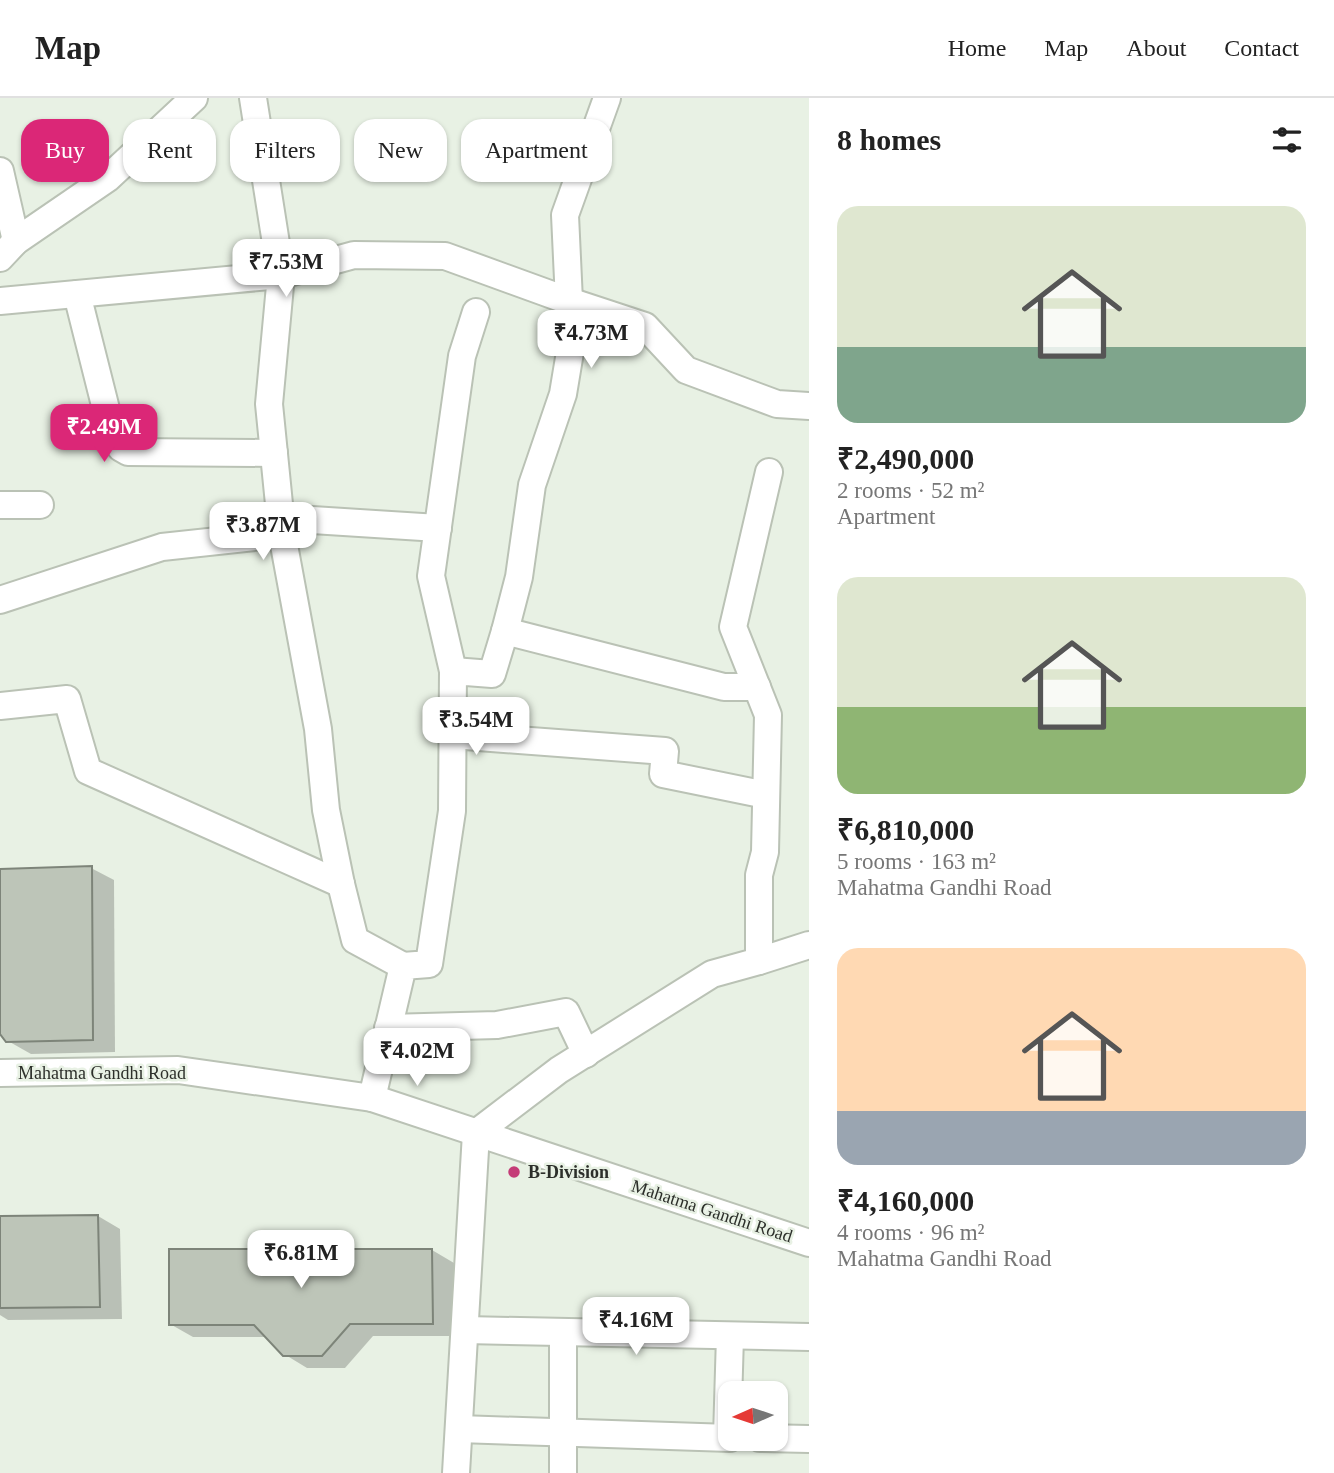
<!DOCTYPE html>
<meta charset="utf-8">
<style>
:root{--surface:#fff;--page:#f6f6f6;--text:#222;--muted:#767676;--line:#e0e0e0;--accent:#db2777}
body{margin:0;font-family:"Times New Roman",serif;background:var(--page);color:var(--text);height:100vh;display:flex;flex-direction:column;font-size:26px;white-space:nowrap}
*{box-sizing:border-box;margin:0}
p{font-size:23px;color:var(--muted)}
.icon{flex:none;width:38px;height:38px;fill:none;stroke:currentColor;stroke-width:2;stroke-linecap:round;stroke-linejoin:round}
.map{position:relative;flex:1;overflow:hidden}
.drawer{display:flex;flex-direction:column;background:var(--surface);width:525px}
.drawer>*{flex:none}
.hud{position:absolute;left:21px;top:21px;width:665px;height:63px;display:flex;gap:14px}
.needle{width:46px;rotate:267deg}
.fabs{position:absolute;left:718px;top:1283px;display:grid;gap:14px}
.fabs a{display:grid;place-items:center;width:70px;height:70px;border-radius:14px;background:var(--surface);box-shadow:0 2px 5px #0004;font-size:35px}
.price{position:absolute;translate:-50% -60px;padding:0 16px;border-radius:14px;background:#fff;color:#222;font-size:23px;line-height:46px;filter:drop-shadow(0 2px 4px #0008)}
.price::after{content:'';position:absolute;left:50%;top:42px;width:21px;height:16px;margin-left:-10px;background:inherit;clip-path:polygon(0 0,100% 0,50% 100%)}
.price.active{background:var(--accent);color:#fff}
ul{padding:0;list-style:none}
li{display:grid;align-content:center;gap:14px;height:371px;padding:0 28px}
li span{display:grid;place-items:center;height:217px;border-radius:21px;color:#555}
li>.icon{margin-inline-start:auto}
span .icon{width:126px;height:126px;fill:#fffc;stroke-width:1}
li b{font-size:30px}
h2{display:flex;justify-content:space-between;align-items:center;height:84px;padding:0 28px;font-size:30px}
.pill{padding:0 24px;border-radius:21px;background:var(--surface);box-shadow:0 2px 5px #0004;font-size:24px;line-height:63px}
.pill.active{background:var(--accent);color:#fff}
header{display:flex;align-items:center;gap:42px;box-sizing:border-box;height:98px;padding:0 35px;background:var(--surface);border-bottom:2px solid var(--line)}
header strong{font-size:33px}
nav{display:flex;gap:38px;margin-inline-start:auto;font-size:24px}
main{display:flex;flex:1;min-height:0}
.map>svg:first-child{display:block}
.shadow{fill:#0003}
.building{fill:#bdc5b8;stroke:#7d8479;stroke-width:2}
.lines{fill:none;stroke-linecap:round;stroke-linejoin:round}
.minor-casing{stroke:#bac2b5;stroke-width:30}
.minor{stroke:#fff;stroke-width:26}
.poi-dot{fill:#c43c77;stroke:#e8f1e4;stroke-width:2.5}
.labels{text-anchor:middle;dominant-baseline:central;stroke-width:5;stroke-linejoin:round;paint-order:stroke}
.street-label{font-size:18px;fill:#2c2f2a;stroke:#e8f1e4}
.poi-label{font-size:18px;font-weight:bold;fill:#2c2f2a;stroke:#e8f1e4;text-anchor:start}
</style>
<header>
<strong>Map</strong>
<nav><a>Home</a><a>Map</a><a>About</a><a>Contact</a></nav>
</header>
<main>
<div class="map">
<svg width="809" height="1375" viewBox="0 0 809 1375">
<rect width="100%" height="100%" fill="#e8f1e4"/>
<g class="shadow">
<path d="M91,770L114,782L115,954L31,956L8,943L0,933V773Z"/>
<path d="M98,1118L120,1131L122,1221L8,1222L0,1217V1120Z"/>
<path d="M332,1142L350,1152H432L454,1165L455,1238H373L345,1270H307L284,1256L267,1239H193L170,1226L269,1153Z"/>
</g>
<g class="building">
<path d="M92,768L93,942L6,944L0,936V771Z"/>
<path d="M98,1117L100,1209L0,1210V1118Z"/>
<path d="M267,1141H333V1151H432L433,1226H350L322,1258H283L254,1227H169V1151H267Z"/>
</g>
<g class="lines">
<defs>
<g id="minor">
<path d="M253,0L281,177L269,306L282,436L318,631L326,712L341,786L355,842L403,868"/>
<path d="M0,73L16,143"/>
<path d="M0,160L16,143L108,80L194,0"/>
<path d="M77,196L113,339L121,350L128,354L274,355"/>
<path d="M0,203L281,177L354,157L445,158L569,203L565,117L607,0"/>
<path d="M0,407H40"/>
<path d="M281,420L438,430"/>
<path d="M0,502L162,449L282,436"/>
<path d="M505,533L519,479L532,387L563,296L575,224L569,203L645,228L686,272L777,306L809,308"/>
<path d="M453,573L431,478L462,258L476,214"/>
<path d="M0,608L67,601L88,673L341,786"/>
<path d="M452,637L665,653L663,676L766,697"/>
<path d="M759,863L809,847"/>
<path d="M388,930L497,927L566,914L586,956"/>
<path d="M0,975L178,972L372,1000L809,1145"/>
<path d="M372,1000L403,868L429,866L452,713L453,573L492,576L505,533L724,589H757"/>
<path d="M465,1232L809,1239"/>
<path d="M459,1331L730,1340"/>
<path d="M727,1339L730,1238"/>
<path d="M760,1340L809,1341"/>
<path d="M456,1375L476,1035L559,972L712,876L759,863V777L765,754L768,617L733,529L769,374"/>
<path d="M563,1375V1234"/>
</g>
</defs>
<use href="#minor" class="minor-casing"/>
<use href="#minor" class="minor"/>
</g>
<circle class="poi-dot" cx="514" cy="1074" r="7"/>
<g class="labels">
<g class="street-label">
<text x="102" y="975">Mahatma Gandhi Road</text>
<text transform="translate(712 1113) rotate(18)">Mahatma Gandhi Road</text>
</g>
<g class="poi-label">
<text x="528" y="1074">B-Division</text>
</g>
</g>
</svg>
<div class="fabs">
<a><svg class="needle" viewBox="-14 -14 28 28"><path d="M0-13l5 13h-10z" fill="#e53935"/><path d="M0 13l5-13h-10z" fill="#767676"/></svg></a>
</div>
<b class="price" style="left:286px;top:201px">₹7.53M</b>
<b class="price" style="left:591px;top:272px">₹4.73M</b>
<b class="price active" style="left:104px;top:366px">₹2.49M</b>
<b class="price" style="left:263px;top:464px">₹3.87M</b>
<b class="price" style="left:476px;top:659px">₹3.54M</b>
<b class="price" style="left:417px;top:990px">₹4.02M</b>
<b class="price" style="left:301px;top:1192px">₹6.81M</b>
<b class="price" style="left:636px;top:1259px">₹4.16M</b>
<div class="hud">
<a class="pill active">Buy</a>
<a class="pill">Rent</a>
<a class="pill">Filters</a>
<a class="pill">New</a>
<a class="pill">Apartment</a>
</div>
</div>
<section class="drawer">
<h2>8 homes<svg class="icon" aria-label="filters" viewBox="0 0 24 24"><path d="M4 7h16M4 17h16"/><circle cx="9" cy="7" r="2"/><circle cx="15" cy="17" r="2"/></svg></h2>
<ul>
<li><span style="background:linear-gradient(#dfe7d0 65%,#7fa58c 0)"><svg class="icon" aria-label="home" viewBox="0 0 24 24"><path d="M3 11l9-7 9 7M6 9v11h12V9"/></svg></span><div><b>₹2,490,000</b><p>2 rooms · 52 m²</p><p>Apartment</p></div></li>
<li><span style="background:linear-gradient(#dfe7d0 60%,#8fb573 0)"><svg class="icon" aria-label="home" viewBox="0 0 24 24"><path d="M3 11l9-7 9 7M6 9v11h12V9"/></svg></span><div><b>₹6,810,000</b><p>5 rooms · 163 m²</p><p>Mahatma Gandhi Road</p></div></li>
<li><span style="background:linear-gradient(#ffd9b3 75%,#9aa5b1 0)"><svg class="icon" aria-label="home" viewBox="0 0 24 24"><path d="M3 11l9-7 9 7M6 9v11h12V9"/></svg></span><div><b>₹4,160,000</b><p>4 rooms · 96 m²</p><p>Mahatma Gandhi Road</p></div></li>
</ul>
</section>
</main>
